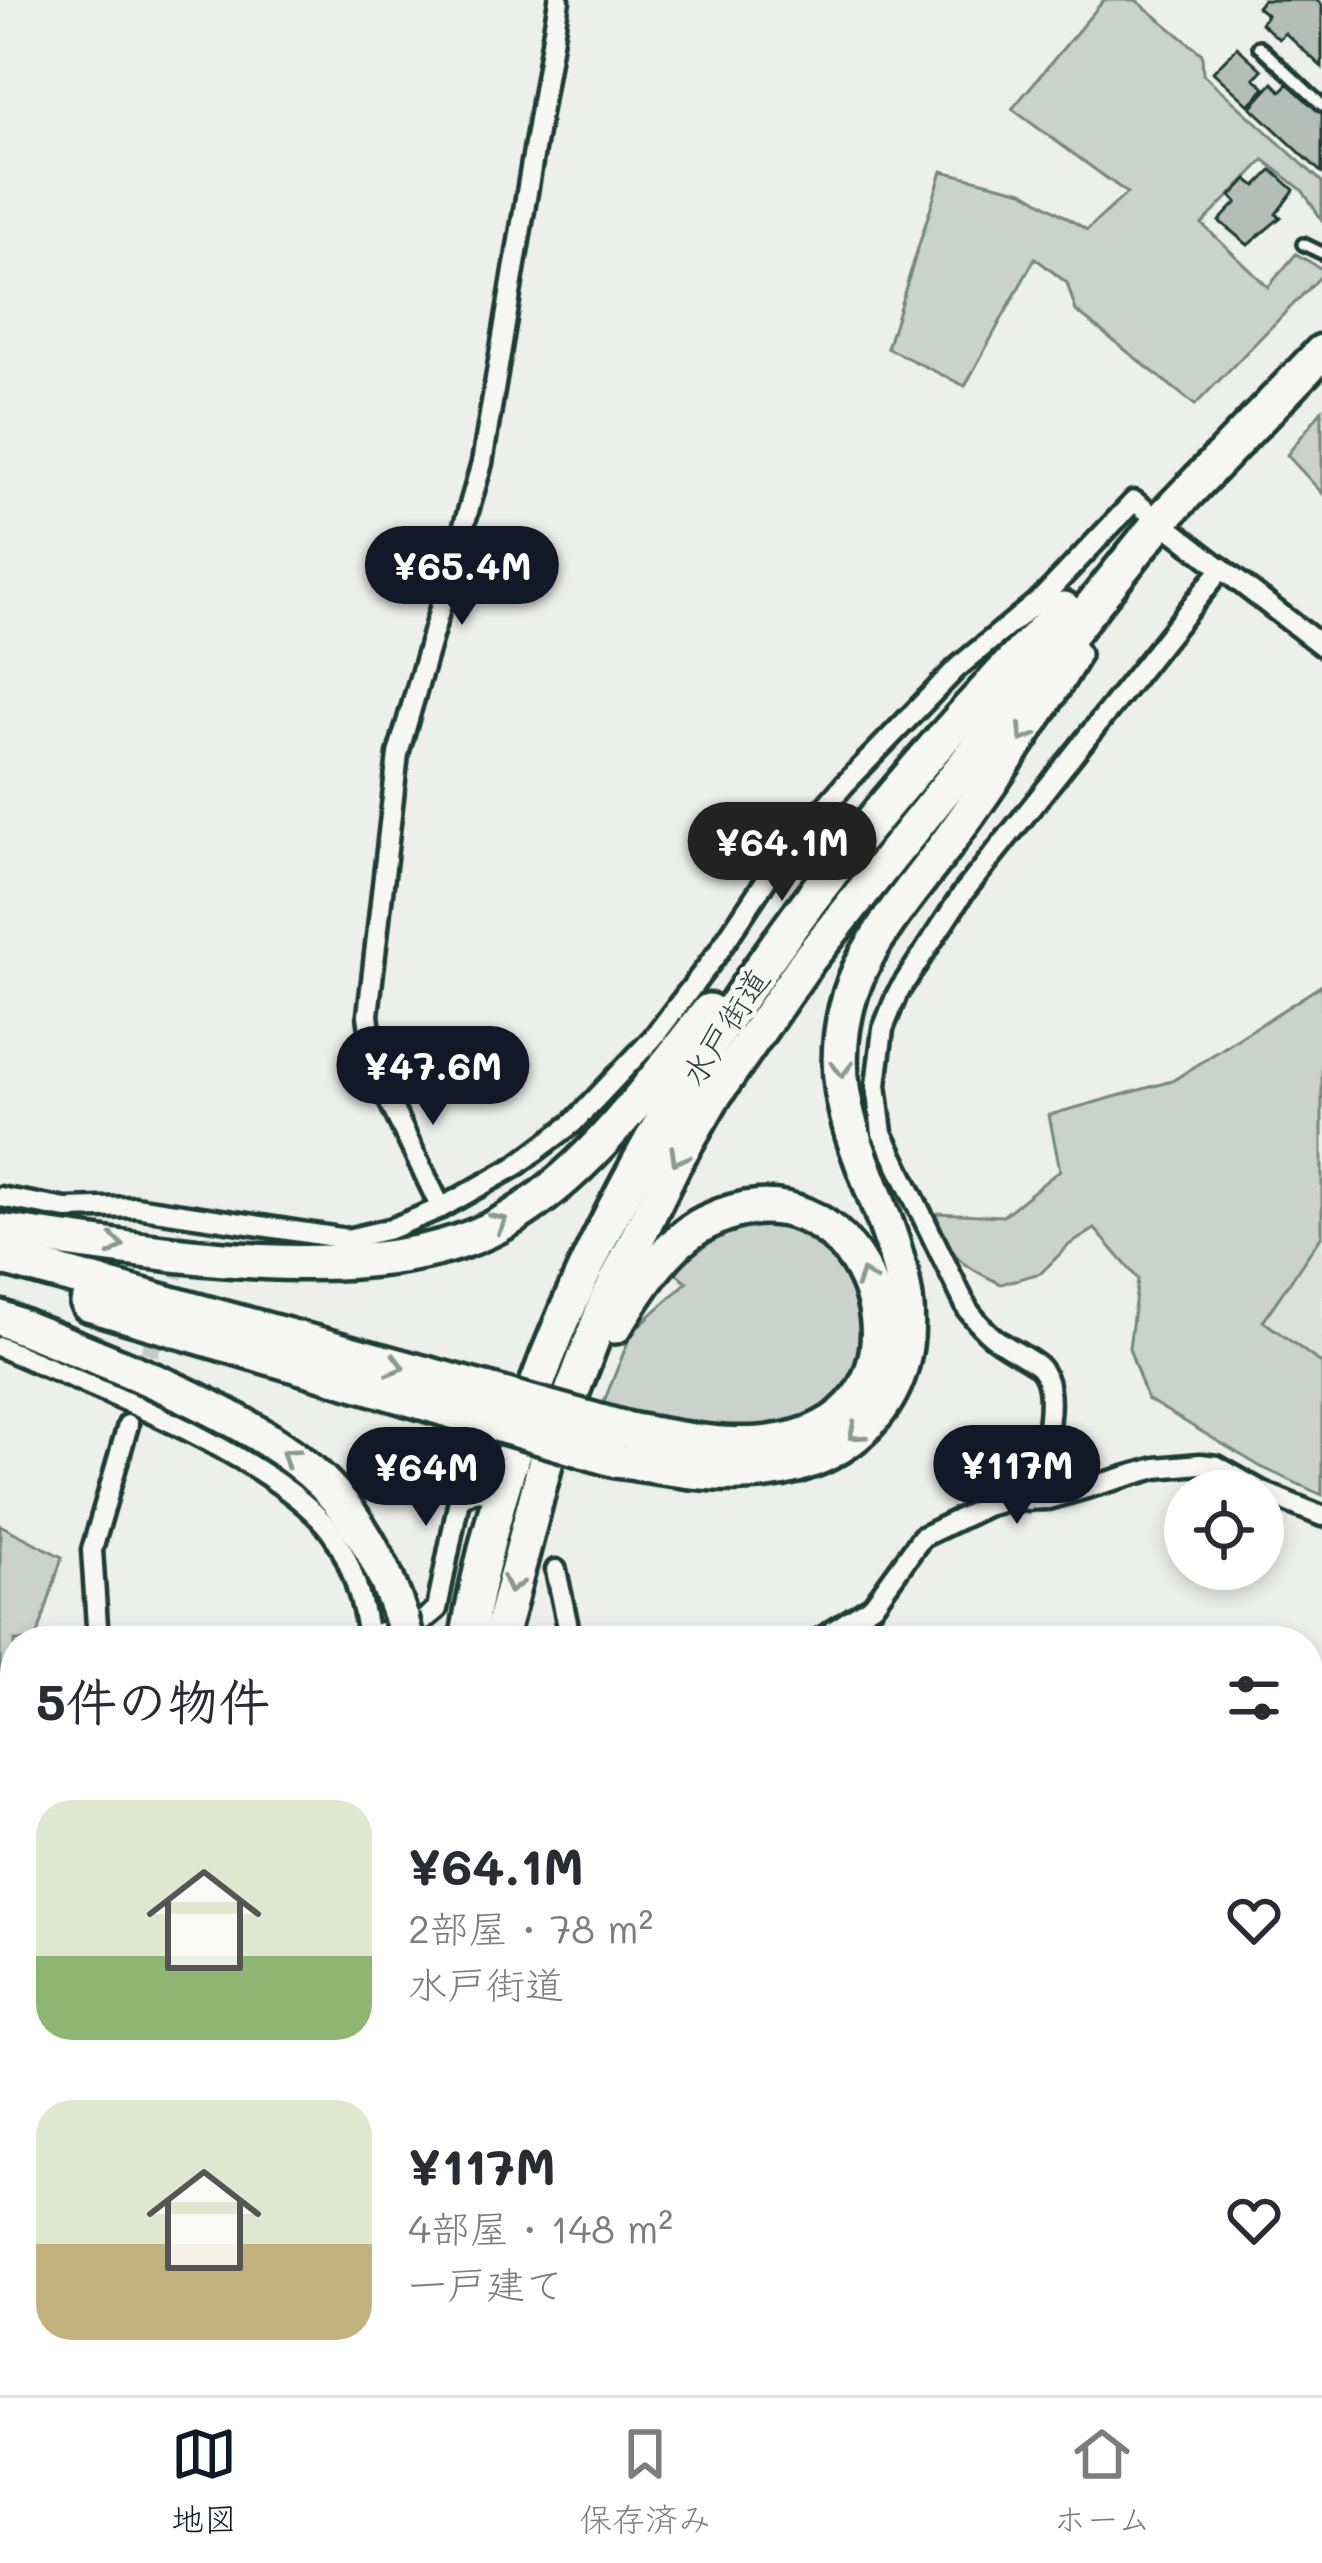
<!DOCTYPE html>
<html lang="ja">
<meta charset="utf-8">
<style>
:root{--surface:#fff;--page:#f7f7f7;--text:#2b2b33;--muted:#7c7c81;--line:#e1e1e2;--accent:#111827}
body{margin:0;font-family:Mali,"Klee One",sans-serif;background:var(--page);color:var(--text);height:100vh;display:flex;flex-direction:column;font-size:45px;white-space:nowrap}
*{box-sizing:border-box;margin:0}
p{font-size:39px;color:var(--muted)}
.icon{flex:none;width:66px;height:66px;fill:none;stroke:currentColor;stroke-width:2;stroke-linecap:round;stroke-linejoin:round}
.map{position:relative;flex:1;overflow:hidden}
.sheet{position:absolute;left:0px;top:1626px;width:1323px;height:771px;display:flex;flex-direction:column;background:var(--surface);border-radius:48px 48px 0 0;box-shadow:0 6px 18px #0003}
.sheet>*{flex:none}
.fabs{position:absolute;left:1164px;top:1470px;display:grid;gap:24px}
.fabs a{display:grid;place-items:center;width:120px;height:120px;border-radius:50%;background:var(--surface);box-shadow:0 6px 18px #0003;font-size:60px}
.price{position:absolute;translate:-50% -102px;padding:0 27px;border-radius:42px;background:var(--accent);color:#fff;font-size:39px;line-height:78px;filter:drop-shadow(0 3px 6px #0008)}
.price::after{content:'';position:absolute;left:50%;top:72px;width:36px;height:27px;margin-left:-18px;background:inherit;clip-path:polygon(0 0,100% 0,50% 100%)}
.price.selected{background:#222;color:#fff}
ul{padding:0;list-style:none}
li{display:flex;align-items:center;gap:36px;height:300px;padding:0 36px}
li span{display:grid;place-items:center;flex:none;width:336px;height:240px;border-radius:36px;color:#555}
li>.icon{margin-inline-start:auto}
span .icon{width:144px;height:144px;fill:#fffc;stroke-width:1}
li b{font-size:51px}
h2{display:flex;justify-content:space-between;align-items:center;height:144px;padding:0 36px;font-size:51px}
.tab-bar{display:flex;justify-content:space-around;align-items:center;height:168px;border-top:3px solid var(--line);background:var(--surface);font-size:33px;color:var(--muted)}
.tab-bar a{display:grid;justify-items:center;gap:6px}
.tab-bar .selected{color:var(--accent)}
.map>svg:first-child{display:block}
.built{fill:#dce0db}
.green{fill:#cbd2cc;stroke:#758880;stroke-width:3}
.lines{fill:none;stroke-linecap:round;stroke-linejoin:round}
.river{stroke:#9faaa4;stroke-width:36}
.building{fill:#b4bdb8;stroke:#1f3d34;stroke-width:3}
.street-tunnel{stroke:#c4cbc6;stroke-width:18;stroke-dasharray:18 9;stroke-linecap:butt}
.lane-casing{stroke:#1f3d34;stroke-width:18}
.street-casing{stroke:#1f3d34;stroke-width:27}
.highway-casing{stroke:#1f3d34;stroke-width:42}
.lane{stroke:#f6f6f2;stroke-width:9}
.street{stroke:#f6f6f2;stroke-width:18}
.highway{stroke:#f6f6f2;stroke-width:33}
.highway-bridge-casing{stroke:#1f3d34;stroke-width:42;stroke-linecap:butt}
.highway-bridge{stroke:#f6f6f2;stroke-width:33}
.oneway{stroke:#8a9a93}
.labels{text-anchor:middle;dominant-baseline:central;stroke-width:9;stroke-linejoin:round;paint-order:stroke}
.street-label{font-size:33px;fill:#1f3d34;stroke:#f6f6f2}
</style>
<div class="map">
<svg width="1322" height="2395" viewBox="0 0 1322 2395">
<rect width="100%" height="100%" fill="#edefea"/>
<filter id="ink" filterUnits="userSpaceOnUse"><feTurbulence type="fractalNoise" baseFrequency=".00833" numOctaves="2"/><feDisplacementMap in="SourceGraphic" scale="24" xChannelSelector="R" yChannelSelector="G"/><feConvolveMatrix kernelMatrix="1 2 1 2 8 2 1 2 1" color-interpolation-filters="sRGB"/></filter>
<g filter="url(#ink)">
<path class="built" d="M1322,1235V1364L1263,1321Z"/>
<g class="green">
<path d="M1104,0H1136L1202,54L1203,74L1322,182V220L1302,190L1264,160L1202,224L1268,287L1296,254L1322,269V275L1195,405L1076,311L1067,283L1035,258L965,386L887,348L942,171L1023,191L1087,230L1127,193L1012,109Z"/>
<path d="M1322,410V493L1287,455Z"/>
<path d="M1322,985V1235L1263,1321L1322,1364V1495L1261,1467L1147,1399L1129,1348L1138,1279L1095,1229L1069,1245L1041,1273L1001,1284C960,1264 949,1257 936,1213L1003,1216L1060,1170L1049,1115L1172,1081Z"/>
<path d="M756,1222L813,1232L835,1249L868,1322L855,1378L827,1409L789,1429L744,1436L601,1409L632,1332L687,1282L668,1267L707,1235Z"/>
<path d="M0,1525L62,1557L36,1641H15V1707L0,1755Z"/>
</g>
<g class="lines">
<path class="river" d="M0,2030L15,2032"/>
</g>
<g class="building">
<path d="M1263,0H1317L1322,5V67L1285,33L1279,39L1261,23L1267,15L1257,7Z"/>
<path d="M1237,47L1262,70L1254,78L1265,88L1249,105L1213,72Z"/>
<path d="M1273,83L1281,91L1288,84L1322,114V173L1251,107Z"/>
<path d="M1272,170L1294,190L1276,214L1281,217L1248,245L1219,221L1237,202L1231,196L1247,179L1256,186Z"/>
</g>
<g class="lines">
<path class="street-tunnel" d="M141,1380L188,1231"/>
<defs>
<g id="lane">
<path d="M1259,46L1322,105"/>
<path d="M1303,244L1322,253"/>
</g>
<g id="street">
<path d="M0,1197L66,1209L135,1207L347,1239L390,1229L441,1208L516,1166L573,1123L653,1038L717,954L780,859L844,785L957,668L1044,596L1134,501L1322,646"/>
<path d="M441,1208L375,1072L368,1015L398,754L482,463L559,0"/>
<path d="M0,1347C91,1387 268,1453 329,1529C350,1556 365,1607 368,1641"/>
<path d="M1263,1492L1322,1516"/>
<path d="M1029,1500C1038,1469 1068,1384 1034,1363C1002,1342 993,1343 968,1310L882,1133L876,1085L883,1029L897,994L963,893L1222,568"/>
<path d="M556,1570L571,1641"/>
<path d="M368,1635L419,1624L437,1609L459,1499L472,1491L502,1493"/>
<path d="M98,1641L92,1550L128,1425"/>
<path d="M817,1641L873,1605L922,1537L986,1506L1007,1500L1048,1499L1156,1468L1200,1464L1217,1466L1261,1491"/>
<path d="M0,1794L15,1786"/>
<path d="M1308,2234L1322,2231"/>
<path d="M576,2382L613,2395"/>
<path d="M485,2395L486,2382"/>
<path d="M817,2395L849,2382"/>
</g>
<g id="highway">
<path d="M0,1231C143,1249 378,1297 506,1221C590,1172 650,1085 709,1011"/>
<path d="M0,1257L488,1391"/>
<path d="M88,1304L483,1420"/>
<path d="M0,1318C93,1356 236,1406 311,1472C355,1510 383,1564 401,1618"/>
<path d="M615,1326C638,1290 666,1243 705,1223C856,1145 949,1378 811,1433C753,1455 688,1441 629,1430"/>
<path d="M616,1460C658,1466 701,1475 743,1473C843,1471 919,1404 905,1298C889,1184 807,1108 855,981C874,932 915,887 946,845C991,783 1033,721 1072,655"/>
<path d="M467,1641C535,1242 785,891 1064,609"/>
<path d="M499,1641L546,1460L606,1303L673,1165L712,1098L808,960L1161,520L1322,352"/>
<path d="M415,2395L416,2382"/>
</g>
</defs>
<use href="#lane" class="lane-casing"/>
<use href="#street" class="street-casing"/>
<use href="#highway" class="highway-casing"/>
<use href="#lane" class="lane"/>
<use href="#street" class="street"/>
<use href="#highway" class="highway"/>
<defs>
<g id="highway-bridge">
<path d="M488,1391L629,1430"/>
<path d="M483,1420L616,1460"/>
<path d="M401,1618L407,1641"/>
</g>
</defs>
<use href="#highway-bridge" class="highway-bridge-casing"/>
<use href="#highway-bridge" class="highway-bridge"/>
</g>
<defs><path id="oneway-chevron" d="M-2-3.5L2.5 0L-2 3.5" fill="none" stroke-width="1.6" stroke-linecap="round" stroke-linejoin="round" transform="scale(3)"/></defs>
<g class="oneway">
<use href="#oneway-chevron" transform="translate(1025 734) rotate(122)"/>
<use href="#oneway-chevron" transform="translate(842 1069) rotate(89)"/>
<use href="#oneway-chevron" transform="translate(678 1157) rotate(119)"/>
<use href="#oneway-chevron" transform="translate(499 1222) rotate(-27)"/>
<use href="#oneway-chevron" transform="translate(116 1245) rotate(6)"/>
<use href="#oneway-chevron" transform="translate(865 1278) rotate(-110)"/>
<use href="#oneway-chevron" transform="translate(396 1366) rotate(15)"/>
<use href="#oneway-chevron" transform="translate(856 1433) rotate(140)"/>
<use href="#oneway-chevron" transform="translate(289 1456) rotate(-145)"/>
<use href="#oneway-chevron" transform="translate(512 1585) rotate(105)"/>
</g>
</g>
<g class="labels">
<g class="street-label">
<text transform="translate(724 1026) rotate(-57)">水戸街道</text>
</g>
</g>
</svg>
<div class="fabs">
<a><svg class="icon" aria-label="locate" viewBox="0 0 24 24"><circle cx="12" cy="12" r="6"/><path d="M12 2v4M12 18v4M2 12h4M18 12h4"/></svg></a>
</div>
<b class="price" style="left:462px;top:628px">¥65.4M</b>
<b class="price selected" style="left:782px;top:904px">¥64.1M</b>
<b class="price" style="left:433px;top:1128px">¥47.6M</b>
<b class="price" style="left:1017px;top:1527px">¥117M</b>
<b class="price" style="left:426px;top:1529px">¥64M</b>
<section class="sheet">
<h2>5件の物件<svg class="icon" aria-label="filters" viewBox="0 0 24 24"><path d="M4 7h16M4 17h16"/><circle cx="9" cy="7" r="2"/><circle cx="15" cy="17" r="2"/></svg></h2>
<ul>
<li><span style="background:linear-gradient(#dfe7d0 65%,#8fb573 0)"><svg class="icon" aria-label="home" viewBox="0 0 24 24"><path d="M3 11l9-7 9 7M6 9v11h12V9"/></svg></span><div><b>¥64.1M</b><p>2部屋 · 78 m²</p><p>水戸街道</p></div><svg class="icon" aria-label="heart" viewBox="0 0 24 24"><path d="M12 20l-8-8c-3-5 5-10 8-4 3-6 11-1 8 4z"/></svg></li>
<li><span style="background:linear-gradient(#dfe7d0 60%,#c2b280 0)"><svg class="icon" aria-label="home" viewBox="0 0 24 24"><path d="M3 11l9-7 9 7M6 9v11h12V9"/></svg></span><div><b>¥117M</b><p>4部屋 · 148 m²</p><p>一戸建て</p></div><svg class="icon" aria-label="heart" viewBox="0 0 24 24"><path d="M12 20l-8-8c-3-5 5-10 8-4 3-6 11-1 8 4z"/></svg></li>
</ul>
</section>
</div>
<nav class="tab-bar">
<a class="selected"><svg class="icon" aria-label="map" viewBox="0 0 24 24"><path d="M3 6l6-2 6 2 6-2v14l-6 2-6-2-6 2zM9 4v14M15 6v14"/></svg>地図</a>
<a><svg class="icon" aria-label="saved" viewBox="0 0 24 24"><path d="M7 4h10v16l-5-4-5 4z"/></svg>保存済み</a>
<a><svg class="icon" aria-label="home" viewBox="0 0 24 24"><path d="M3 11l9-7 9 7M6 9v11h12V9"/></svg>ホーム</a>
</nav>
